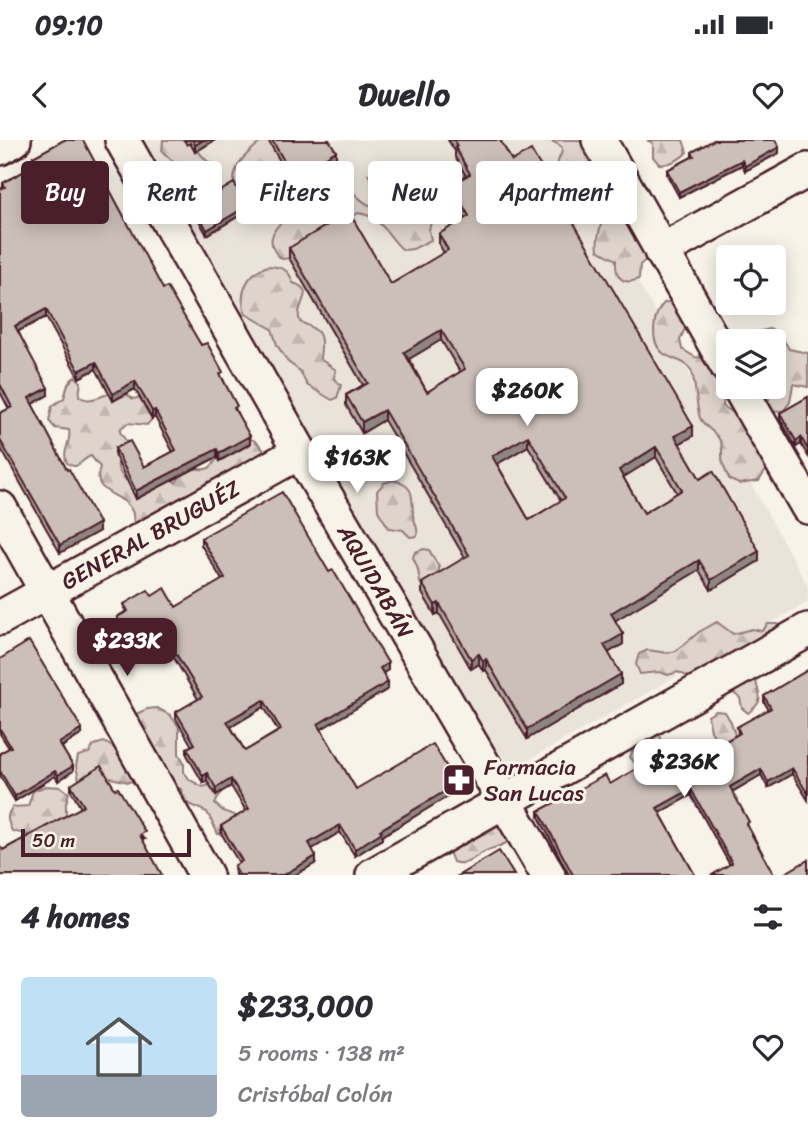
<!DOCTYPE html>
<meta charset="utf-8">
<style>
:root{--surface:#fff;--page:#f7f7f7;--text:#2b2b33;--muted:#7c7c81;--accent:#4a1f2b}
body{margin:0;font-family:Sriracha,sans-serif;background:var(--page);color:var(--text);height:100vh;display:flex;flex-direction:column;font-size:26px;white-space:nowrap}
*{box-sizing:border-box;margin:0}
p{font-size:23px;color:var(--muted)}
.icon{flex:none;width:38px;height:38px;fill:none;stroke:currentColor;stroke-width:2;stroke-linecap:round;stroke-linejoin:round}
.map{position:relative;height:735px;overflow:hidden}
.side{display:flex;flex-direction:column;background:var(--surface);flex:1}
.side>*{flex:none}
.banner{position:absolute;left:21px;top:21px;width:766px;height:63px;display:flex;gap:14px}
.tools{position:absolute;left:716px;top:105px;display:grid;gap:14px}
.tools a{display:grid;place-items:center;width:70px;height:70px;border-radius:7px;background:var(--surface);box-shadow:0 4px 18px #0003;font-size:35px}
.scale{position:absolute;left:21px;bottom:18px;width:170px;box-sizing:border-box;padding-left:7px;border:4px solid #4a1f2b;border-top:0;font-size:19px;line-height:24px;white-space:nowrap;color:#4a1f2b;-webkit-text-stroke:5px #f7f3e8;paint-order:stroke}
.price{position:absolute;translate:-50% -60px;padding:0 16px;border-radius:14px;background:#fff;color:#222;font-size:23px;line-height:46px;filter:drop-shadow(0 2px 4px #0008)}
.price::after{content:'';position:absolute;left:50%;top:42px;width:21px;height:16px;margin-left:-10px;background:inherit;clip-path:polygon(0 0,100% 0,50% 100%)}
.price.on{background:var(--accent);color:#fff}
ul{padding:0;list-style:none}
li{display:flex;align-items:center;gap:21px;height:175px;padding:0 21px}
li span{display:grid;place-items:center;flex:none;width:196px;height:140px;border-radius:7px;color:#555}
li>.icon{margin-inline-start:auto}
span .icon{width:84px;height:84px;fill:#fffc;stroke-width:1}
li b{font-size:30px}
h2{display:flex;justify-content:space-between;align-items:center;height:84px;padding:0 21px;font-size:30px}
.chip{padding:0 24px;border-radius:7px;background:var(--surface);box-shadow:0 4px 18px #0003;font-size:24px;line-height:63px}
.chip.on{background:var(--accent);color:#fff}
.status{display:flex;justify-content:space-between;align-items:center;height:49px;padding:0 35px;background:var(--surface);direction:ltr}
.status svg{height:19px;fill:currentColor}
header{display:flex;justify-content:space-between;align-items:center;height:91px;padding:0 21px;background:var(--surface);font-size:32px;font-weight:800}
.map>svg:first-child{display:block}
.built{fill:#eae3da}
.forest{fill:url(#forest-firs);stroke:#947a7c;stroke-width:2}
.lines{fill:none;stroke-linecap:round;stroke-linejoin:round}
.minor-casing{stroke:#4a1f2b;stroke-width:38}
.minor{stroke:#f7f3e8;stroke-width:33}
.wall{fill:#afa49f;stroke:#4a1f2b;stroke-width:2;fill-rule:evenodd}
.shaded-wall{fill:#8f8682;stroke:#4a1f2b;stroke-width:2}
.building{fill:#ccbfb9;stroke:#4a1f2b;stroke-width:2;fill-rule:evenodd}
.labels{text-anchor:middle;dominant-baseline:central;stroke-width:6;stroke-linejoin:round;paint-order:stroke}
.street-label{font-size:23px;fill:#4a1f2b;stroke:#f7f3e8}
.poi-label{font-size:23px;fill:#4a1f2b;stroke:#f7f3e8;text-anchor:start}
</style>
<div class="status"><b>09:10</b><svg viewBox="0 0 49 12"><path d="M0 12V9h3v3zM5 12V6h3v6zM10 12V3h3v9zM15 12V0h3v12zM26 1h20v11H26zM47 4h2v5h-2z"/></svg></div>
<header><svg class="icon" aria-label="back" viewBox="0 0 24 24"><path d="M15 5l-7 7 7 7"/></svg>Dwello<svg class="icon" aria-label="heart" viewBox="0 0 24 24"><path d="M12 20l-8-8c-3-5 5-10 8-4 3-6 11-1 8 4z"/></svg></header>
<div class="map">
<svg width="808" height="735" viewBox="0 0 808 735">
<defs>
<pattern id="forest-firs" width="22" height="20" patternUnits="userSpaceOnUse" patternTransform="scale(1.75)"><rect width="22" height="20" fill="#ded4cc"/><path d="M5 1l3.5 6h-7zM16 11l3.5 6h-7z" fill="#c0b6af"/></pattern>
</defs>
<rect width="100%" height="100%" fill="#f7f3e8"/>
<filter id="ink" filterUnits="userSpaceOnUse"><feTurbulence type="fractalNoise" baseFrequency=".0143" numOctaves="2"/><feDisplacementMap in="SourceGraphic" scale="14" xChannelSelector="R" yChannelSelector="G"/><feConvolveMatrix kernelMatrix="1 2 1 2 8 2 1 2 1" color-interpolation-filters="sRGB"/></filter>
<g filter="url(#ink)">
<path class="built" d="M140,0H559L808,446V462L497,638Z"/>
<g class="forest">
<path d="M163,0H188L206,20L222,32L219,51L223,53L200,65L191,59L183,31L162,11Z"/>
<path d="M263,0H312L321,38V58H331L347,48C363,59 365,71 388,64L390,53L382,46L373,43L368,34C387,33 425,47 436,63L429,90L431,100L413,109L403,110C387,96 382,76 358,73L292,118L282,119C266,107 269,89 287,79C292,76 299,75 303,72C304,71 308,63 309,62L305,53C303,52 296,50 294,50C278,50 237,78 234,44C233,23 249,12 263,0Z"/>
<path d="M549,0H604L648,118L640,125L639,139C622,146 615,137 616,120L598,110C595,94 605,81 604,65L590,51L574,49L568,35L559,31C552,14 576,10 549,0Z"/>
<path d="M647,0H683L687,12C680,20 669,25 659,24L653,17V3Z"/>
<path d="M268,126C282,127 289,129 293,143C319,151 293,164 300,182C324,191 322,196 320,219L336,230L334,239L341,245L337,258L332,260L307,245L300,231L288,222L277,205L272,189L246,174C237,155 247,132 268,126Z"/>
<path d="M674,161L686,186L680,200L682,209L695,217L706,218L722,238L725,247L723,266L743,279L769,325L759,341L739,344L730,340C727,335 725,330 723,324C721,317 723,310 721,303C717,291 705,289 700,278C696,267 695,236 691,230C684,219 671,220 663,213C649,202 653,174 664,163Z"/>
<path d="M769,189L779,192L789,209L808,213V247L793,244L790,262L784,270L775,272L766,269L769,259L766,247H774V201H741L750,194Z"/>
<path d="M75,236L81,242L79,256C96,269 114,239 133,259L142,257L156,274L147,285L128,283L121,288L120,292L128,304C112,328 115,329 135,349L169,336L176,343L185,328C203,328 209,335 217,317L231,315L232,310L246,297C259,301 264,309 269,321L133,394C133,387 135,378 132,371C123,351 90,356 100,327L91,316C81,319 78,332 67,323C61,310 72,303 69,290L55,288L49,281L52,266L64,258L68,244Z"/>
<path d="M393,340C415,345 412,357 413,375C414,383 419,387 417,396L410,397L403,390L389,388L378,371L377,351L384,343Z"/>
<path d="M424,409L429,410L439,427V439L426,449C416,443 421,436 417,427C416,423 414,421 413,417L415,412Z"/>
<path d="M717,482L733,494L752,489L762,491L768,484H778L782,492L700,542L678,532L668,535L659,532L640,534L636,524L639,514L648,510L667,513L676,511L699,492Z"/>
<path d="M755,537C758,556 767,559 748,573L742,568L740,558L732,552L730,544Z"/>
<path d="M157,568L170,575L179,587V614L184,622V632L190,640L203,647L216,643L222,650L215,664L223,671L242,678L223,695L218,694L207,672L185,662L181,649L168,644C166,635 168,623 158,619L134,575L147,569Z"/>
<path d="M716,571L725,572L731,582L735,595L727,602L717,601L711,591L708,576Z"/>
<path d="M659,593C667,609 651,625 635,623L630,617L632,612L643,607L645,598Z"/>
<path d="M104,602L118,610L135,641L128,642L111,638L105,641L79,640L76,626L78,616L89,613L94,605Z"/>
<path d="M46,646L61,647L69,653L66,663V683L41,698L12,691C8,682 5,675 13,667L28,666L33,651Z"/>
<path d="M493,671L512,698C504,707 496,706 486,711C473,717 468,727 453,722L448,709Z"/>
</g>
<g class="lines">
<defs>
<g id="minor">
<path id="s1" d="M122,0L300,312L548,735"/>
<path d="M599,0L728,227"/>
<path d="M0,8L14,0"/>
<path d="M661,111L808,30"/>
<path d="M739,247L808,367"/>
<path d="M0,368L206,735"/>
<path id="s2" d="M0,478L300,312"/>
<path d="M373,735L808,490"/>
</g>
</defs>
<use href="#minor" class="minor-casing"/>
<use href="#minor" class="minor"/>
</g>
<g class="wall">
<path d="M184,0H215L195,12L190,3L187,5Z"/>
<path d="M268,0H329L336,18L293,44Z"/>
<path d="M448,0H500L512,21L693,296L679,304L700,339L759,421L711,450L699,430L615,480L623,504L608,513L621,544L527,599L486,530L483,531L479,524L471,529L439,473L435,475L422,453V443L465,418L384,280L362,293L346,265V255L363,245L289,118V108L391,144L444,113L439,104V94L465,79L451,55V45L466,36L455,17V11ZM441,200L460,232L427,252L409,219ZM528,306L561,361L529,380L497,324ZM656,317L677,353L644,373L623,337Z"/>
<path d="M692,12L779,13L745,31L742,25L679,57L667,35V30L692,17Z"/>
<path d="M33,17L163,149L201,205L223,239L250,304L219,321L217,317L136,359L115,316V308L144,327L173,312L155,277L152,279L135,249L113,261L96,229L79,238L46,177L18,191L48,255L32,264L99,391L60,413L0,307V273L9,269L0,252V49L3,48V43L34,26Z"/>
<path d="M194,67L247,71L207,95L194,72Z"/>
<path d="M808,257V316L801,304L796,307L780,279V273Z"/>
<path d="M201,398L329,432L388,530L383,533L388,549L321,589L356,649L457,651L382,696V699L355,716L340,692L312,709L316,723L295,735H235L234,726L239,723L221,693V686L246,671L231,646L216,655L207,641L203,643L187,615V608L192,606L176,579V572L198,559L173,516L170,518L166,512L154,518L150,511L137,519L117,484V477L125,472L124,464L152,456L176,467L222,440L201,405ZM264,567L278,591L245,611L231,587Z"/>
<path d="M0,519L82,594L62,607L73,631L58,641L55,636L15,661L0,636V613L9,608L0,594Z"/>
<path d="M808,530V660L792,634L768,648L761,635L732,652L749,688L774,735L730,725L691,655L660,673L695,735H569L539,677V671L610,644L666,638L719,609V605L738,594L737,587L769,570L764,562V556Z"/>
<path d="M71,645L145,699L3,710L81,668L71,651Z"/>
</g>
<g class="shaded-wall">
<path d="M203,0H215L195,12V5Z"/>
<path d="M779,7V13L745,31V26Z"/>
<path d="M336,11V18L293,44V36Z"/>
<path d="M742,20V25L679,57V52Z"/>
<path d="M247,66V71L207,95V90Z"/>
<path d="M46,169V177L15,193V186Z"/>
<path d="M441,190V200L404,222V212Z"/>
<path d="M96,222V229L79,238V231Z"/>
<path d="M135,241V249L113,261V254Z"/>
<path d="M48,248V255L29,266V258Z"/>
<path d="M155,270V277L152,279V271Z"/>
<path d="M384,270V280L362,293V282Z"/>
<path d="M693,286V296L675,306V296Z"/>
<path d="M250,296V304L219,321V313Z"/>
<path d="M528,296V306L492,327V316Z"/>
<path d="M801,297V304L796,307V301Z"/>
<path d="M656,307V317L619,340V330Z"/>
<path d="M217,309V317L136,359V351Z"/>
<path d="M99,383V391L60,413V405Z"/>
<path d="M759,411V421L711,450V440Z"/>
<path d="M699,420V430L611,483V473Z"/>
<path d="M439,463V473L435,475V465Z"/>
<path d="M623,494V504L604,515V505Z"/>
<path d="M150,503V511L137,519V511Z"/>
<path d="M166,505V512L154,518V511Z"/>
<path d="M173,509V516L170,518V511Z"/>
<path d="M479,514V524L471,529V519Z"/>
<path d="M486,519V530L483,531V521Z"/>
<path d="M388,523V530L380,535V528Z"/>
<path d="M621,534V544L527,599V589Z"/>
<path d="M388,542V549L318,591V584Z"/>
<path d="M264,560V567L227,589V581Z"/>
<path d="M82,589V594L59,608V603Z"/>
<path d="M73,626V631L58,641V635Z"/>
<path d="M792,628V634L768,648V642Z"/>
<path d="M761,629V635L730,653V647Z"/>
<path d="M55,631V636L15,661V656Z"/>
<path d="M207,633V641L203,643V636Z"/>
<path d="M231,639V646L216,655V648Z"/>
<path d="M457,644V651L382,696V699L355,716V709L380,690Z"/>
<path d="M691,649V655L657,674V668Z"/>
<path d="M340,685V692L309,711V703Z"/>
<path d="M316,716V723L295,735H285V734Z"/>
</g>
<g class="building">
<path d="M64,0H83L163,149L167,147L201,205L207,203L223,232L220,234L237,266L234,268L250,296L219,313L217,309L136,351L115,308L130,301L144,327L176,310L155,270L152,271L135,241L113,254L96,222L79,231L46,169L15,186L48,248L29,258L67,330L69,329L99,383L60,405L0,300V273L12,267L0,244V49L5,47L3,43L37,24L33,17Z"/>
<path d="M193,0H203L195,5Z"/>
<path d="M272,0H329L336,11L293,36Z"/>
<path d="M454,0H500L512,21L531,10L693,286L675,296L700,339L713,331L759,411L711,440L699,420L611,473L623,494L604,505L621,534L527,589L486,519L483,521L479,514L471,519L439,463L435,465L422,443L469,415L384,270L362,282L346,255L368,243L289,108L349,72L391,144L448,110L439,94L469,76L451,45L470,34L455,7L457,6ZM441,190L465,229L427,252L404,212ZM528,296L565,358L529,380L492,316ZM656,307L682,350L644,373L619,330Z"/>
<path d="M714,0H775L779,7L745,26L742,20L679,52L667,30L694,16L692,12Z"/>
<path d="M234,43L247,66L207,90L194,67Z"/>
<path d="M808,257V310L801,297L796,301L780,273Z"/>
<path d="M282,352L329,432L333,430L388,523L380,528L388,542L318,584L356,649L433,604L457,644L380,690L382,692L355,709L340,685L309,703L316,716L285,734L286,735H239L234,726L242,721L221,686L249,669L231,639L216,648L207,633L203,636L187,608L195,604L176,572L202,557L173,509L170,511L166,505L154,511L150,503L137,511L117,477L128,471L124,464L148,450L152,456L165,448L176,467L225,438L201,398ZM264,560L281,590L245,611L227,581Z"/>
<path d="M29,501L82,589L59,603L73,626L58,635L55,631L15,656L0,631V613L11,607L0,589V519Z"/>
<path d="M808,530V654L792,628L768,642L761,629L730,647L749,682L746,684L774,735H712L732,723L691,649L657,668L695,735H573L539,671L605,635L610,644L655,618L666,638L721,608L719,605L740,593L737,587L771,568L764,556Z"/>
<path d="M101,626L115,649L118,648L145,692L140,695L162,735H0V706L3,710L84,666L71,645Z"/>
<path d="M499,711L514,735H459Z"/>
<path d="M808,720V735H782Z"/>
</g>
</g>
<defs>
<symbol id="pharmacy-square" viewBox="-11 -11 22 22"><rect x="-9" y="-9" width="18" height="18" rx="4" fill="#4a1f2b" stroke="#f7f3e8"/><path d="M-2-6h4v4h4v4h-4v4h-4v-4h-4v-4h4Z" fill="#fff"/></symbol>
</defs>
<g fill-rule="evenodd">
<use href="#pharmacy-square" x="440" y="621" width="38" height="38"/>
</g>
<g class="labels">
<g class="street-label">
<text stroke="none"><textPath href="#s2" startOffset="172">GENERAL BRUGUÉZ</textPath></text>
<text stroke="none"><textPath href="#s1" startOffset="509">AQUIDABÁN</textPath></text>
</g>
<g class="poi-label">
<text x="484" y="627">Farmacia<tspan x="484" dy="26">San Lucas</tspan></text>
</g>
</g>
</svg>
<div class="tools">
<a><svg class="icon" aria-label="locate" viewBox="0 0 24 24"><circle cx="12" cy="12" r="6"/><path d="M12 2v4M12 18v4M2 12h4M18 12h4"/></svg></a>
<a><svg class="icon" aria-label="layers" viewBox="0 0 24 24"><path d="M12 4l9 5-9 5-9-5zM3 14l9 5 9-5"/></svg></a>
</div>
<div class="scale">50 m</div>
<b class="price" style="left:527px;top:288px">$260K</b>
<b class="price" style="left:357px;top:355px">$163K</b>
<b class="price on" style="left:127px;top:538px">$233K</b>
<b class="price" style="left:684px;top:659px">$236K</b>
<div class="banner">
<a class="chip on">Buy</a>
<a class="chip">Rent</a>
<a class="chip">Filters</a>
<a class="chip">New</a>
<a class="chip">Apartment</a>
</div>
</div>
<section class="side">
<h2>4 homes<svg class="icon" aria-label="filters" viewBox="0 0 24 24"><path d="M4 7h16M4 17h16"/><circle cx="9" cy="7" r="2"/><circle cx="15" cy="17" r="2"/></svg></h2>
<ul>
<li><span style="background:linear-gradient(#bfe0f5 70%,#9aa5b1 0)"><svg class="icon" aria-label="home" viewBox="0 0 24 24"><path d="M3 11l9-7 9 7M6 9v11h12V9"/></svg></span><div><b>$233,000</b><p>5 rooms · 138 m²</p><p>Cristóbal Colón</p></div><svg class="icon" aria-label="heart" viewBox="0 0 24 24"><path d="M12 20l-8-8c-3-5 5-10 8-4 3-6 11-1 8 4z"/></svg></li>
</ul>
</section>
